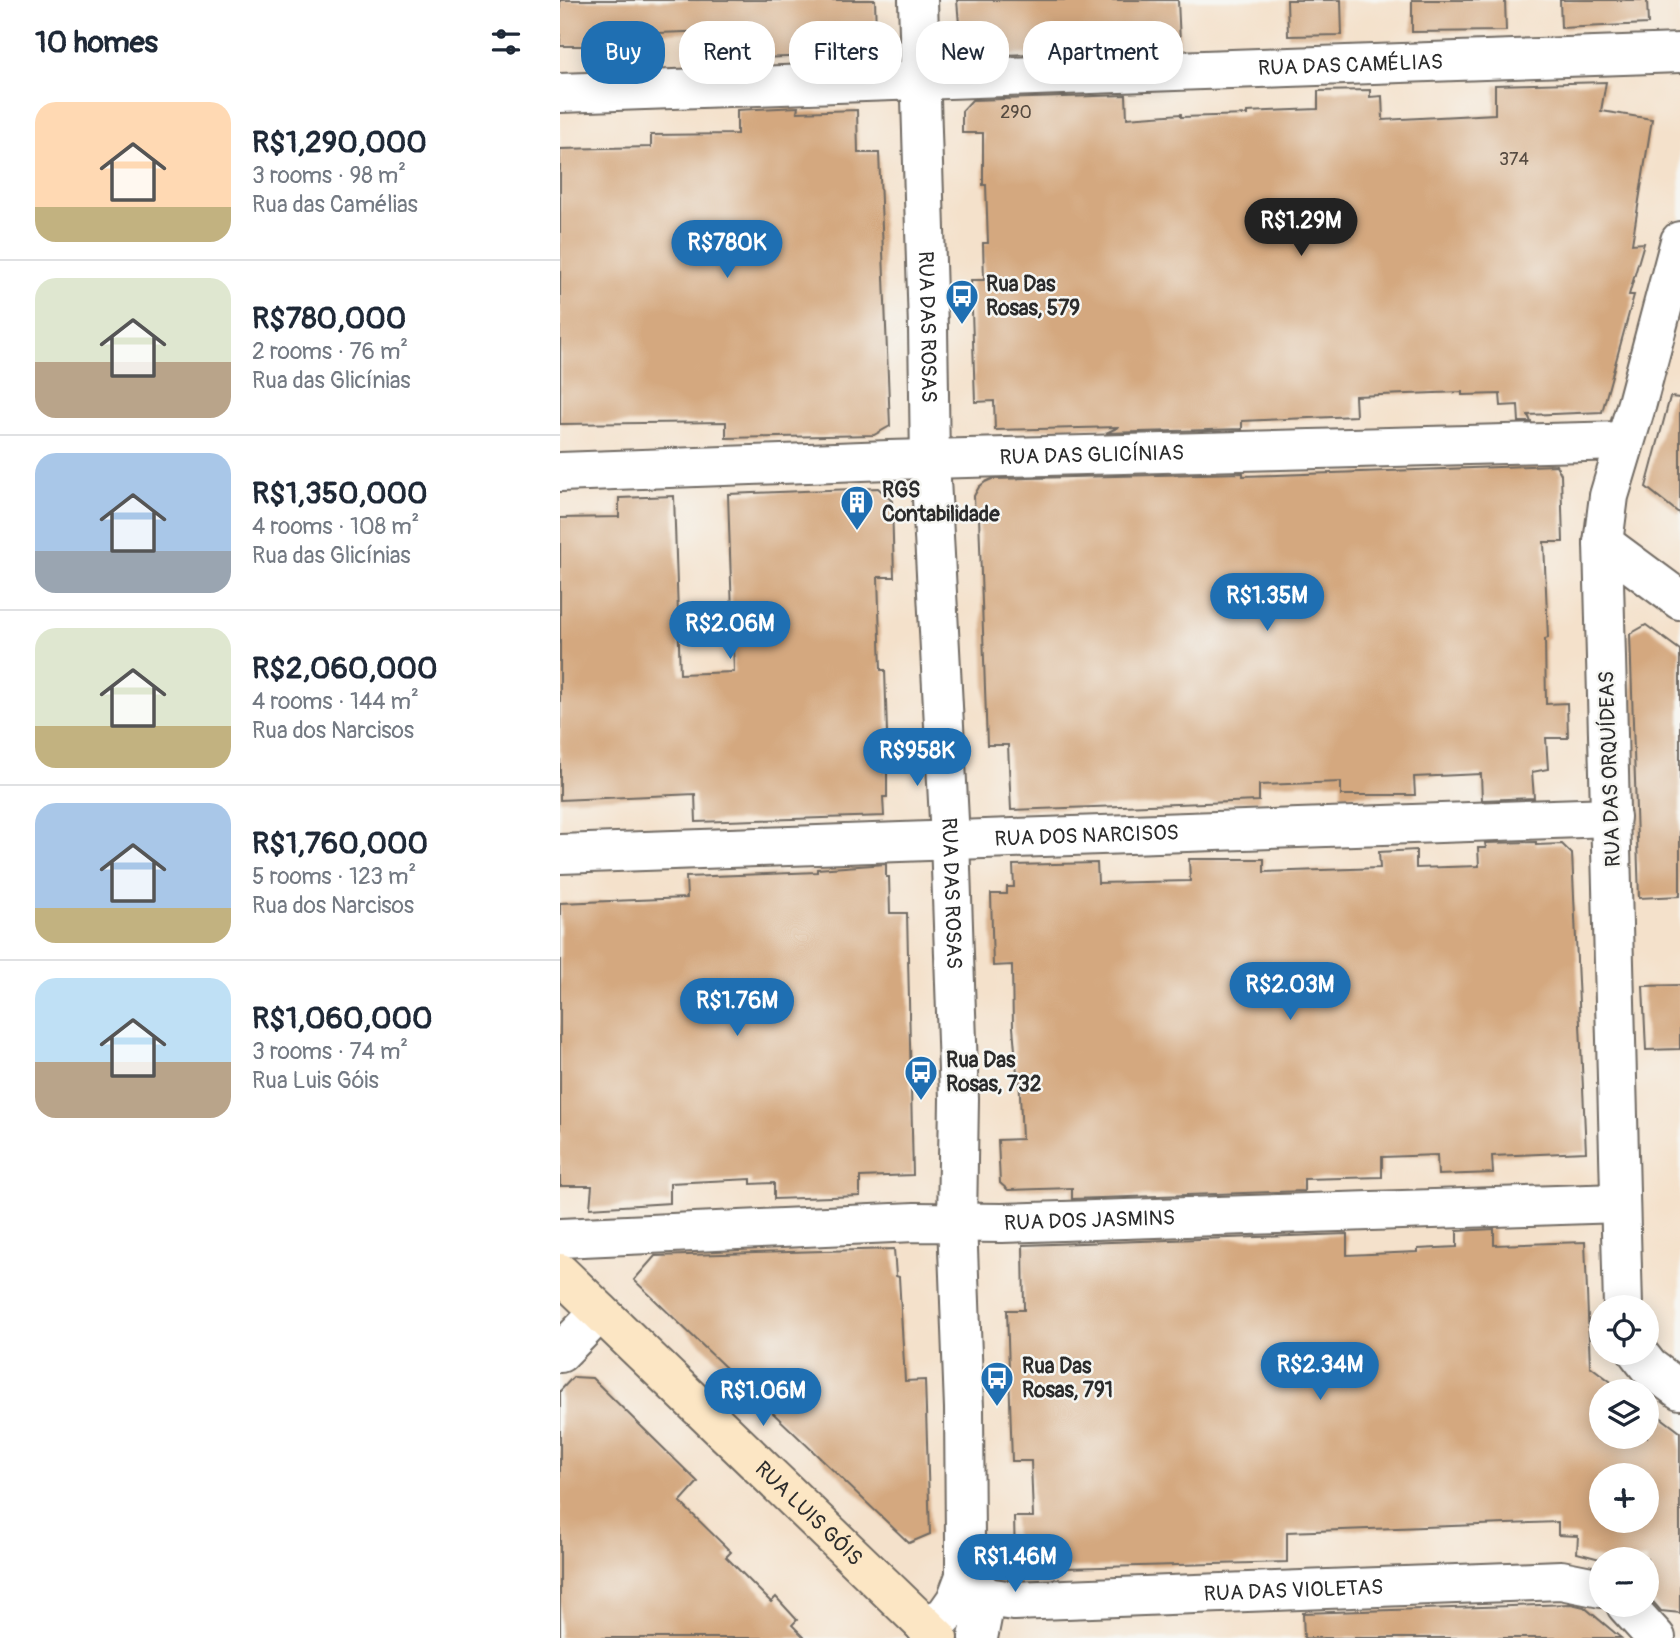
<!DOCTYPE html>
<meta charset="utf-8">
<style>
:root{--surface:#fff;--page:#f6f6f7;--text:#1f2937;--muted:#747a83;--line:#e0e1e3;--accent:#1f6fb2}
body{margin:0;font-family:Pangolin,sans-serif;background:var(--page);color:var(--text);height:100vh;display:flex;flex-direction:column;font-size:26px;white-space:nowrap}
*{box-sizing:border-box;margin:0}
p{font-size:23px;color:var(--muted)}
.icon{flex:none;width:38px;height:38px;fill:none;stroke:currentColor;stroke-width:2;stroke-linecap:round;stroke-linejoin:round}
.map{position:relative;flex:1;overflow:hidden}
.sheet{display:flex;flex-direction:column;background:var(--surface);width:560px}
.sheet>*{flex:none}
.hud{position:absolute;left:21px;top:21px;width:665px;height:63px;display:flex;gap:14px}
.tools{position:absolute;left:1029px;top:1295px;display:grid;gap:14px}
.tools a{display:grid;place-items:center;width:70px;height:70px;border-radius:50%;background:var(--surface);box-shadow:0 4px 18px #0003;font-size:35px}
.price{position:absolute;translate:-50% -60px;padding:0 16px;border-radius:24px;background:var(--accent);color:#fff;font-size:23px;line-height:46px;filter:drop-shadow(0 2px 4px #0008)}
.price::after{content:'';position:absolute;left:50%;top:42px;width:21px;height:16px;margin-left:-10px;background:inherit;clip-path:polygon(0 0,100% 0,50% 100%)}
.price.selected{background:#222;color:#fff}
ul{padding:0;list-style:none}
li{display:flex;align-items:center;gap:21px;height:175px;padding:0 35px}
li+li{border-top:2px solid var(--line)}
li span{display:grid;place-items:center;flex:none;width:196px;height:140px;border-radius:21px;color:#555}
li>.icon{margin-inline-start:auto}
span .icon{width:84px;height:84px;fill:#fffc;stroke-width:1}
li b{font-size:30px}
h2{display:flex;justify-content:space-between;align-items:center;height:84px;padding:0 35px;font-size:30px}
.chip{padding:0 24px;border-radius:28px;background:var(--surface);box-shadow:0 4px 18px #0003;font-size:24px;line-height:63px}
.chip.selected{background:var(--accent);color:#fff}
main{display:flex;flex:1;min-height:0}
.map>svg:first-child{display:block}
.building{fill:#d4a87f;fill-rule:evenodd}
.lines{fill:none;stroke-linecap:round;stroke-linejoin:round}
.street-casing{stroke:#716b63;stroke-width:42}
.secondary-casing{stroke:#716b63;stroke-width:42}
.street{stroke:#fff;stroke-width:38}
.secondary{stroke:#fce6c4;stroke-width:38}
.labels{text-anchor:middle;dominant-baseline:central;stroke-width:5;stroke-linejoin:round;paint-order:stroke}
.number-label{font-size:18px;fill:#554a40}
.street-label{font-size:21px;fill:#2b2b2b;stroke:#f6f6f2}
.poi-label{font-size:21px;font-weight:bold;fill:#2b2b2b;stroke:#f6f6f2;text-anchor:start}
</style>
<main>
<section class="sheet">
<h2>10 homes<svg class="icon" aria-label="filters" viewBox="0 0 24 24"><path d="M4 7h16M4 17h16"/><circle cx="9" cy="7" r="2"/><circle cx="15" cy="17" r="2"/></svg></h2>
<ul>
<li><span style="background:linear-gradient(#ffd9b3 75%,#c2b280 0)"><svg class="icon" aria-label="home" viewBox="0 0 24 24"><path d="M3 11l9-7 9 7M6 9v11h12V9"/></svg></span><div><b>R$1,290,000</b><p>3 rooms · 98 m²</p><p>Rua das Camélias</p></div></li>
<li><span style="background:linear-gradient(#dfe7d0 60%,#b9a48a 0)"><svg class="icon" aria-label="home" viewBox="0 0 24 24"><path d="M3 11l9-7 9 7M6 9v11h12V9"/></svg></span><div><b>R$780,000</b><p>2 rooms · 76 m²</p><p>Rua das Glicínias</p></div></li>
<li><span style="background:linear-gradient(#a9c7e8 70%,#9aa5b1 0)"><svg class="icon" aria-label="home" viewBox="0 0 24 24"><path d="M3 11l9-7 9 7M6 9v11h12V9"/></svg></span><div><b>R$1,350,000</b><p>4 rooms · 108 m²</p><p>Rua das Glicínias</p></div></li>
<li><span style="background:linear-gradient(#dfe7d0 70%,#c2b280 0)"><svg class="icon" aria-label="home" viewBox="0 0 24 24"><path d="M3 11l9-7 9 7M6 9v11h12V9"/></svg></span><div><b>R$2,060,000</b><p>4 rooms · 144 m²</p><p>Rua dos Narcisos</p></div></li>
<li><span style="background:linear-gradient(#a9c7e8 75%,#c2b280 0)"><svg class="icon" aria-label="home" viewBox="0 0 24 24"><path d="M3 11l9-7 9 7M6 9v11h12V9"/></svg></span><div><b>R$1,760,000</b><p>5 rooms · 123 m²</p><p>Rua dos Narcisos</p></div></li>
<li><span style="background:linear-gradient(#bfe0f5 60%,#b9a48a 0)"><svg class="icon" aria-label="home" viewBox="0 0 24 24"><path d="M3 11l9-7 9 7M6 9v11h12V9"/></svg></span><div><b>R$1,060,000</b><p>3 rooms · 74 m²</p><p>Rua Luis Góis</p></div></li>
</ul>
</section>
<div class="map">
<svg width="1120" height="1638" viewBox="0 0 1120 1638">
<rect width="100%" height="100%" fill="#f6f6f2"/>
<filter id="ink" filterUnits="userSpaceOnUse"><feTurbulence type="fractalNoise" baseFrequency=".0143" numOctaves="2"/><feDisplacementMap in="SourceGraphic" scale="14" xChannelSelector="R" yChannelSelector="G"/><feConvolveMatrix kernelMatrix="1 2 1 2 8 2 1 2 1" color-interpolation-filters="sRGB"/></filter>
<filter id="wash" filterUnits="userSpaceOnUse"><feTurbulence type="fractalNoise" baseFrequency=".00686" numOctaves="4" result="noise"/><feDisplacementMap in="SourceGraphic" scale="28" xChannelSelector="R" yChannelSelector="G"/><feGaussianBlur stdDeviation="1.57" result="paint"/><feColorMatrix in="noise" values="0 0 0 0 0 0 0 0 0 0 0 0 0 0 0 0 0 1.4 0 .05"/><feComposite in="paint" operator="in"/></filter>
<g filter="url(#wash)">
<rect width="100%" height="100%" fill="#f4e1cb"/>
<g id="blocks">
<g class="building">
<path d="M0,0H315L316,31L296,32L297,55L154,59L153,31L98,33L99,60L44,63V46H0Z"/>
<path d="M397,0H618L620,43L564,46V51L413,56L401,48Z"/>
<path d="M727,0H781L782,35L728,36Z"/>
<path d="M852,0H945L946,31L852,32Z"/>
<path d="M1000,0H1087L1088,24L1001,28Z"/>
<path d="M1046,82L1041,111L1092,119L1072,244L1084,243L1069,295H1074L1042,412L968,415L971,422H959L958,405L941,406L940,394L902,395V392L847,394L795,396L796,416L682,421V429L546,433L559,427L435,430L434,401L415,402L411,280H424L423,243H428L426,185H423V133H402V111L412,100L566,95L567,118L621,114V117L687,115V112L758,109V91L810,90V97L822,96L823,120L935,114V85Z"/>
<path d="M238,107L237,112L297,110L298,153H319L330,426L314,435L166,438V422L0,424V149L91,147V135L177,134V110Z"/>
<path d="M1110,397L1120,398V514L1086,487Z"/>
<path d="M996,465L1001,474L1003,542H984L988,638L985,639L986,704L1007,703L1008,738H986L988,769L972,772L974,798L922,800L921,774L854,777L855,795H781V782L699,785V801L451,810L448,745H427L419,517L415,518L414,496L419,487L425,482L432,479L683,473V476L717,475Z"/>
<path d="M318,488L332,501L334,577H318L321,670H325L327,733V797H323L324,816L136,822L135,794L0,800V518L59,517V498L114,496L120,674L174,672L168,494Z"/>
<path d="M1086,625L1120,650V896L1079,898L1070,634Z"/>
<path d="M976,842V845L1002,844L1012,854L1026,1152L932,1156L933,1173L878,1175L877,1155L822,1157V1177L744,1179V1191L512,1199V1188L448,1190L440,1183L438,1140L462,1139L459,1072L457,1073L453,1027L452,965L433,966L431,894H447V887H454L453,865L537,863L538,883L630,881L629,859H704V872L820,868L819,852L856,850V868L919,866L918,848H926L925,843Z"/>
<path d="M326,864V877H329L330,913H347L353,1175L300,1177V1196L214,1199V1183L191,1184V1179L110,1183V1203L30,1208L32,1186H0V903L127,898L126,877L257,872V869Z"/>
<path d="M1120,985V1049L1086,1050L1083,986Z"/>
<path d="M934,1229V1245L1025,1242L1030,1366L1063,1391H1041V1437H1087V1407L1120,1432V1613L1101,1611L1087,1595V1559H1040L1017,1553L1018,1536L998,1535V1522L727,1532V1562L467,1569L455,1558L454,1517H473L471,1461H452L447,1310H464L463,1245L787,1234V1255L858,1252V1249L897,1247V1231ZM1041,1475H1087V1521H1041Z"/>
<path d="M334,1249L336,1276L339,1277L345,1381L365,1380L370,1534L349,1543L74,1280L95,1256Z"/>
<path d="M13,1377L32,1378L138,1482L120,1502L171,1552L166,1557L211,1602L216,1597L237,1620L232,1625L245,1638H0V1391Z"/>
<path d="M1011,1604L1024,1607L1061,1638H744L743,1613Z"/>
</g>
</g>
</g>
<g filter="url(#ink)">
<use href="#blocks" fill-opacity="0" stroke="#716b63" stroke-width="2"/>
<g class="lines">
<defs>
<g id="street">
<path id="s1" d="M358,0L368,328L370,460L390,839L399,1099L397,1222L404,1408L405,1540V1576L396,1600L384,1617L364,1625"/>
<path id="s2" d="M0,93L1120,53"/>
<path id="s3" d="M0,472L329,460L1065,441"/>
<path d="M1043,543L1120,600"/>
<path id="s4" d="M0,854L1051,817"/>
<path id="s5" d="M0,1238L355,1222L442,1223L1060,1203"/>
<path d="M1063,1307L1043,543L1049,496L1077,403L1120,241"/>
<path d="M0,1353L40,1312"/>
<path d="M1078,1353L1089,1367L1120,1390"/>
<path d="M409,1580L426,1597L418,1638"/>
<path id="s6" d="M426,1597L454,1601L1001,1580L1041,1588"/>
<path d="M1066,1605L1096,1638"/>
</g>
<g id="secondary">
<path id="s7" d="M0,1273L378,1638"/>
</g>
</defs>
<use href="#street" class="street-casing"/>
<use href="#secondary" class="secondary-casing"/>
<use href="#street" class="street"/>
<use href="#secondary" class="secondary"/>
</g>
</g>
<defs>
<symbol id="bus-pin" viewBox="-11 -11 22 30"><path d="M0 17L-7.5 6A9.5 9.5 0 1 1 7.5 6Z" fill="#1f6fb2" stroke="#f6f6f2"/><path d="M-5-6H5V4H4V6H2V4H-2V6H-4V4H-5ZM-3.5-4V0h7V-4ZM-3.5 1.2v1.5H-2V1.2ZM2 1.2v1.5H3.5V1.2Z" fill="#fff"/></symbol>
<symbol id="building-pin" viewBox="-11 -11 22 30"><path d="M0 17L-7.5 6A9.5 9.5 0 1 1 7.5 6Z" fill="#1f6fb2" stroke="#f6f6f2"/><path d="M-4-6H4V6H1V3H-1V6H-4ZM-2.5-4.3h1.7v1.8h-1.7ZM.8-4.3h1.7v1.8H.8ZM-2.5-1h1.7V.8h-1.7ZM.8-1h1.7V.8H.8Z" fill="#fff"/></symbol>
</defs>
<g fill-rule="evenodd">
<use href="#bus-pin" x="383" y="277" width="38" height="52"/>
<use href="#building-pin" x="278" y="483" width="38" height="52"/>
<use href="#bus-pin" x="342" y="1053" width="38" height="52"/>
<use href="#bus-pin" x="418" y="1359" width="38" height="52"/>
</g>
<g class="labels">
<g class="number-label">
<text x="456" y="112">290</text>
<text x="954" y="159">374</text>
</g>
<g class="street-label">
<text stroke="none"><textPath href="#s2" startOffset="791">RUA DAS CAMÉLIAS</textPath></text>
<text stroke="none"><textPath href="#s1" startOffset="327">RUA DAS ROSAS</textPath></text>
<text stroke="none"><textPath href="#s3" startOffset="532">RUA DAS GLICÍNIAS</textPath></text>
<text transform="translate(1050 769) rotate(-92)">RUA DAS ORQUÍDEAS</text>
<text stroke="none"><textPath href="#s4" startOffset="527">RUA DOS NARCISOS</textPath></text>
<text stroke="none"><textPath href="#s1" startOffset="894">RUA DAS ROSAS</textPath></text>
<text stroke="none"><textPath href="#s5" startOffset="530">RUA DOS JASMINS</textPath></text>
<text stroke="none"><textPath href="#s7" startOffset="346">RUA LUIS GÓIS</textPath></text>
<text stroke="none"><textPath href="#s6" startOffset="308">RUA DAS VIOLETAS</textPath></text>
</g>
<g class="poi-label">
<text x="426" y="284">Rua Das<tspan x="426" dy="24">Rosas, 579</tspan></text>
<text x="322" y="490">RGS<tspan x="322" dy="24">Contabilidade</tspan></text>
<text x="386" y="1060">Rua Das<tspan x="386" dy="24">Rosas, 732</tspan></text>
<text x="462" y="1366">Rua Das<tspan x="462" dy="24">Rosas, 791</tspan></text>
</g>
</g>
</svg>
<div class="tools">
<a><svg class="icon" aria-label="locate" viewBox="0 0 24 24"><circle cx="12" cy="12" r="6"/><path d="M12 2v4M12 18v4M2 12h4M18 12h4"/></svg></a>
<a><svg class="icon" aria-label="layers" viewBox="0 0 24 24"><path d="M12 4l9 5-9 5-9-5zM3 14l9 5 9-5"/></svg></a>
<a>+</a>
<a>−</a>
</div>
<b class="price selected" style="left:741px;top:258px">R$1.29M</b>
<b class="price" style="left:167px;top:280px">R$780K</b>
<b class="price" style="left:707px;top:633px">R$1.35M</b>
<b class="price" style="left:170px;top:661px">R$2.06M</b>
<b class="price" style="left:357px;top:788px">R$958K</b>
<b class="price" style="left:730px;top:1022px">R$2.03M</b>
<b class="price" style="left:177px;top:1038px">R$1.76M</b>
<b class="price" style="left:760px;top:1402px">R$2.34M</b>
<b class="price" style="left:203px;top:1428px">R$1.06M</b>
<b class="price" style="left:455px;top:1594px">R$1.46M</b>
<div class="hud">
<a class="chip selected">Buy</a>
<a class="chip">Rent</a>
<a class="chip">Filters</a>
<a class="chip">New</a>
<a class="chip">Apartment</a>
</div>
</div>
</main>
